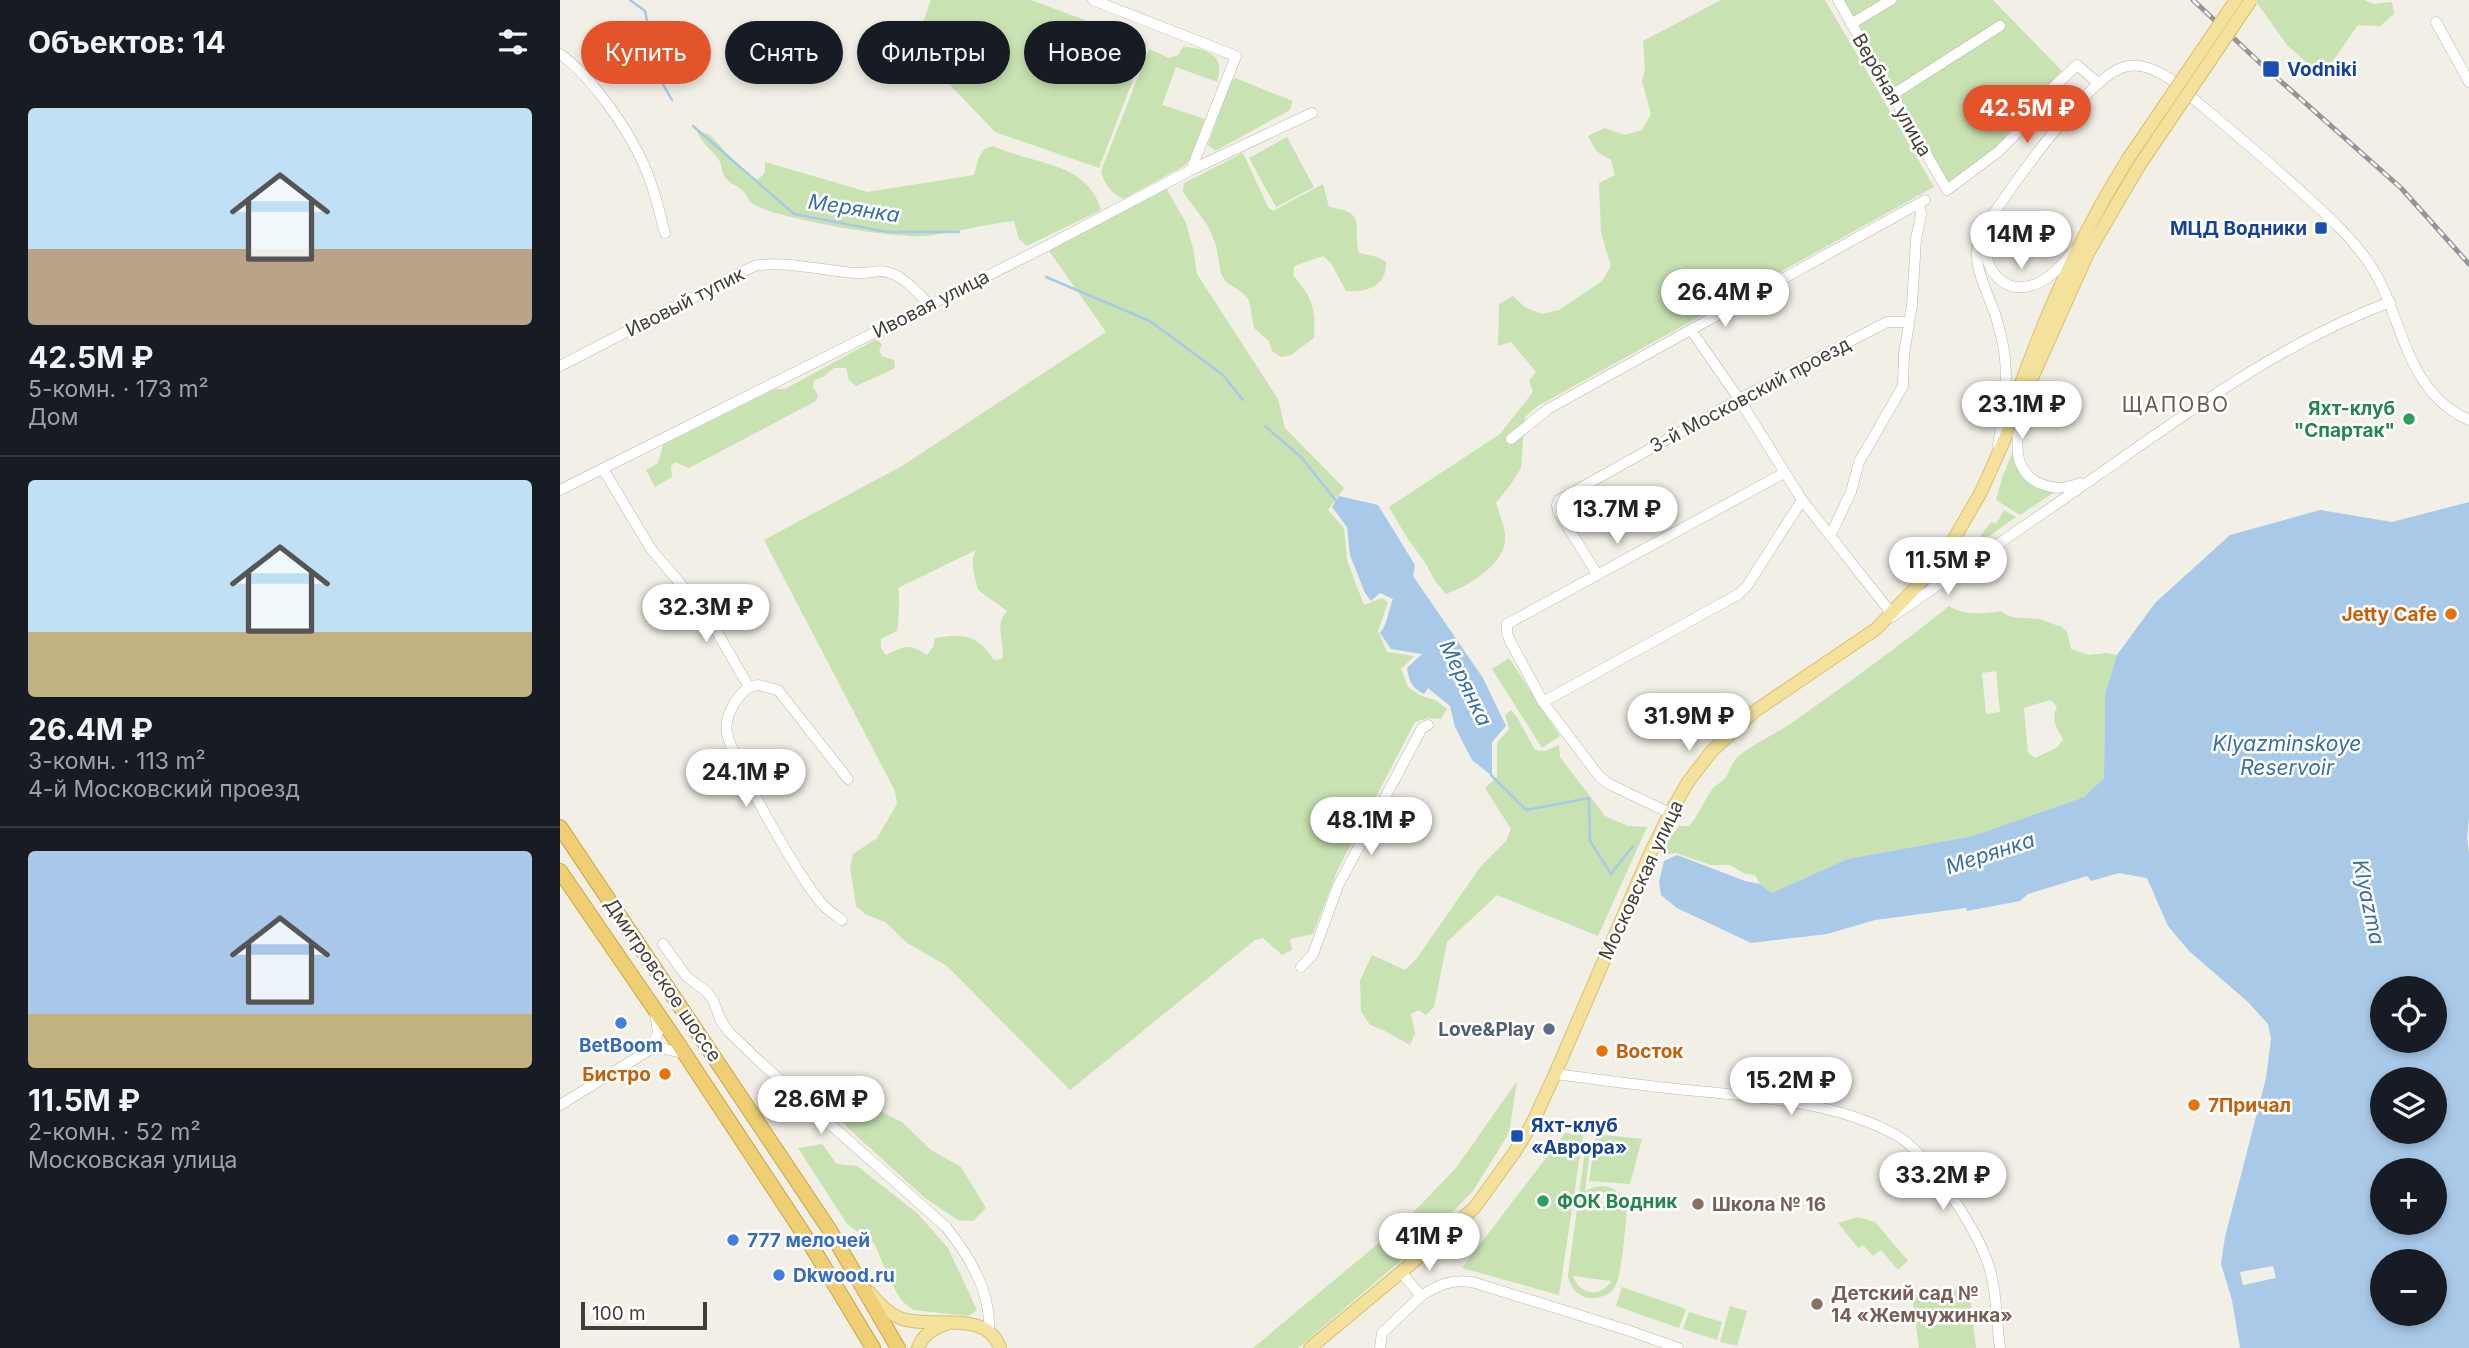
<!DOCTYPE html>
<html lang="ru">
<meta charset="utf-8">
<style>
:root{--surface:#171b24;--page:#20242c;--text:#f1f3f6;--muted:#9ea1a6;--line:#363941;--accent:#e4542a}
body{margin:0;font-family:Inter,sans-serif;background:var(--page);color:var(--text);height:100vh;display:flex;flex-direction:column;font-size:26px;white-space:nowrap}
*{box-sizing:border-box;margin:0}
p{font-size:23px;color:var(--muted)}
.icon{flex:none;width:38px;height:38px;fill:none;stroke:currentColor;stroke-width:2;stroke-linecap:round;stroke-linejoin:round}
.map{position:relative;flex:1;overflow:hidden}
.side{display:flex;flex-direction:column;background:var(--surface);width:560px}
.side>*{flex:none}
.banner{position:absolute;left:21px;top:21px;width:665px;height:63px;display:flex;gap:14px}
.buttons{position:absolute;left:1810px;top:976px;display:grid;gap:14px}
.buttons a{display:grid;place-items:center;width:77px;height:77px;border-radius:50%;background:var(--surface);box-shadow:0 4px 10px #0003;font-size:35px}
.scale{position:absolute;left:21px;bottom:18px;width:126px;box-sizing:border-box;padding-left:7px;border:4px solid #433f36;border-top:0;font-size:19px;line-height:24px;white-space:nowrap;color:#433f36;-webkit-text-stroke:5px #fff;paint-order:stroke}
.price{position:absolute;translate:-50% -60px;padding:0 16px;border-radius:24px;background:#fff;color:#222;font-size:23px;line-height:46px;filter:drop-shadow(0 2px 4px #0008)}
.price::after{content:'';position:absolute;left:50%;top:42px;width:21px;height:16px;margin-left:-10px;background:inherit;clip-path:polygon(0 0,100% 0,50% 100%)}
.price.selected{background:var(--accent);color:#fff}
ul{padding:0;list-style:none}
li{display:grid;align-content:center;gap:14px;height:371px;padding:0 28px}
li+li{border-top:2px solid var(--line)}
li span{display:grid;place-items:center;height:217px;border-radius:7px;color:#555}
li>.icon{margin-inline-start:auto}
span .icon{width:126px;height:126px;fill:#fffc;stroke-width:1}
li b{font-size:30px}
h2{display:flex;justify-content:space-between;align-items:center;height:84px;padding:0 28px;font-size:30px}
.tag{padding:0 24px;border-radius:32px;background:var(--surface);box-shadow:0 4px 10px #0003;font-size:24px;line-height:63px}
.tag.selected{background:var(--accent);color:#fff}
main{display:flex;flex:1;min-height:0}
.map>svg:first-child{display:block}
.green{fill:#c9e2b2;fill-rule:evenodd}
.water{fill:#a8c9e8;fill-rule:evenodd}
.pier{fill:#f1efe6}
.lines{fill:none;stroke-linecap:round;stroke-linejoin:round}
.stream{stroke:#a8c9e8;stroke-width:2.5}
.minor-casing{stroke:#bcb7aa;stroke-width:11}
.major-casing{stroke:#d7c06e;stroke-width:14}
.highway-casing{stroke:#cda544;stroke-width:16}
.minor{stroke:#fff;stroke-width:10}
.major{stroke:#f4e29c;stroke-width:12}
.highway{stroke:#efcf73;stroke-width:14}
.rail-casing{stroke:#959595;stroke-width:5}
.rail{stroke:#fff;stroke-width:2.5;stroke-dasharray:8;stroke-linecap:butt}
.major-bridge-casing{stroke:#d7c06e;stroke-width:14;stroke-linecap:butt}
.major-bridge{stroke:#f4e29c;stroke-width:12}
.transit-dot{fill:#1a4fb4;stroke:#fff;stroke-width:2.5}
.leisure-dot{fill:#2e9e5b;stroke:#fff;stroke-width:2.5}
.food-dot{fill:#e8710a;stroke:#fff;stroke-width:2.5}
.shop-dot{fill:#3f7fe0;stroke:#fff;stroke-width:2.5}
.service-dot{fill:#5c6f8a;stroke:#fff;stroke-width:2.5}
.education-dot{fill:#8d6e63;stroke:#fff;stroke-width:2.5}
.labels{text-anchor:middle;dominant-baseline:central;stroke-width:5;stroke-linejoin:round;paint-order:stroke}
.transit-label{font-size:19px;font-weight:bold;fill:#164399;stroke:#fff;text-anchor:start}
.street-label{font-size:19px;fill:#433f36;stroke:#fff}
.leisure-label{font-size:19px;font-weight:bold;fill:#27864d;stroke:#fff;text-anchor:end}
.food-label{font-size:19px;font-weight:bold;fill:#c56008;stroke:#fff;text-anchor:end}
.service-label{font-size:19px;font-weight:bold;fill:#4e5e75;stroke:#fff;text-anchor:end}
.shop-label{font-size:19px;font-weight:bold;fill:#366cbe;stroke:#fff;text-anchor:start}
.education-label{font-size:19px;font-weight:bold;fill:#785e54;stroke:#fff;text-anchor:start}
.water-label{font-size:21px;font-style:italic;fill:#3a6fa4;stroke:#fff}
.neighbourhood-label{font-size:21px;letter-spacing:2px;fill:#655d4e;stroke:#fff}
</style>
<main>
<section class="side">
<h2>Объектов: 14<svg class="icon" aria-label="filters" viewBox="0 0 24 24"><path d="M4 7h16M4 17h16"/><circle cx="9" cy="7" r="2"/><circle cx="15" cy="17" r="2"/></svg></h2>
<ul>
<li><span style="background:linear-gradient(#bfe0f5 65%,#b9a48a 0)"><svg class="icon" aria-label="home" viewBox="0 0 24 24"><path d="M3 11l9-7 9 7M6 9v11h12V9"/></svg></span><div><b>42.5M ₽</b><p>5-комн. · 173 m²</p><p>Дом</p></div></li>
<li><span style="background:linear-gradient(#bfe0f5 70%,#c2b280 0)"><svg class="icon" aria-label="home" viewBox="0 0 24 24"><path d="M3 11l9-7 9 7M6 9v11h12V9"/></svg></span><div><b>26.4M ₽</b><p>3-комн. · 113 m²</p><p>4-й Московский проезд</p></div></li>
<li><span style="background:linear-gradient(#a9c7e8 75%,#c2b280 0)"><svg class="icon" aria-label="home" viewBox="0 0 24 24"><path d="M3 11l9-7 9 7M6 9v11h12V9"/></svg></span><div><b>11.5M ₽</b><p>2-комн. · 52 m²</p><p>Московская улица</p></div></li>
</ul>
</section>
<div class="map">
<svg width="1909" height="1348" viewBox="0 0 1909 1348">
<rect width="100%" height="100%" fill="#f1efe6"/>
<g class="green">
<path d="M371,0H471L587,43L539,168L435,132L354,47Z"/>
<path d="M1161,0H1265L1374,187L976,407L965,417L961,468L951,484L936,503C939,513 944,524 945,535C948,563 909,586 886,594L875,581L866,564L846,536L829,507L940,434L973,392L969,381L976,372L951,342L938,346L939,304L953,296L966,308L982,314L999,310L1042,281L1051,266L1041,233L1039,183L1055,175L1051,160L1036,151L1028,136L1045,128L1064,135L1082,130L1091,114L1082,81L1085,69L1083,41Z"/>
<path d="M1274,0H1433L1502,71L1472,102L1436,148L1383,187Z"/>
<path d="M1695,0H1804L1814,4L1832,2L1834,14L1820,26L1798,25L1770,65L1764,78L1727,45Z"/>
<path d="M623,47C646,48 667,55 657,82L616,67L602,105L645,119L630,159L624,166L563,199C551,193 544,184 541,171L589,49L609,58L618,55Z"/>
<path d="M675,78L733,101L730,110L655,151L648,145L670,84Z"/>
<path d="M137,130L150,135L190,178L199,179L205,172V162L308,192L414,175L419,157L424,149L433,146C474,165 527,161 541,210L467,246L459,239L454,221C424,224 395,233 365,236C335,239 217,219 193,204C188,200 187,195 183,191C177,185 167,183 163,174C161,169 162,165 159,160C152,150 139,141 137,130Z"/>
<path d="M727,137L754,187L716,207L689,158Z"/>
<path d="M683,153L708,207L713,211L763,184L769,207C810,214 791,224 799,253L817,257L826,262C827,286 806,293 786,291L771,263L763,256L734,266L733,275C752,297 756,309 754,338L731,355L721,357L712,351L709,341L694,328L689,300L683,293L666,282L661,274L656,245L648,226L623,192L624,183Z"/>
<path d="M606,188L626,223L633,248L637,274L718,399L725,428L784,488L768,510L784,528L787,560L804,605L822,598L828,602L818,631L827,652L854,656L841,669L848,687L859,695L875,700L887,709L881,719L868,718L855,722L777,871L753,934L730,939L732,950L722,955L703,938L695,940L510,1090L387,966L347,943L325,922L305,914L296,906L290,867L293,854L317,838L337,804L335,791L204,540L342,466L546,332L489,251ZM416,550C409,563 415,577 418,590L447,611C433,626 446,641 442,659L434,660C418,634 402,633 375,638L373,647L367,655C348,643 346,646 326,655L321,648V639L337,631C339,623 340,595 338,588Z"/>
<path d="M315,340H318L322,345L319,350L322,356L334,360L335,367L333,369L296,386L289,380L286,368H274L263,377L254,380L253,387L258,395L256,401L129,468L115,462L111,467L112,477L95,487L86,470L98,463L103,445L215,389H225Z"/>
<path d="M1454,449C1459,475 1468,486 1493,493L1460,515L1436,500L1443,475Z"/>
<path d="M1444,510L1456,517L1418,544L1416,542L1431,522L1436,524Z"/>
<path d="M1389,606C1404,616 1424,614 1441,611C1452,621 1466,617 1479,619C1488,621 1492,625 1501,626L1507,632L1511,649L1529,655L1546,653L1557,655L1545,694L1544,778L1524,797L1413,836L1287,859L1212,893L1200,884L1195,875L1185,874L1170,865H1151L1116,853L1108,854L1104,846L1119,826H1129C1138,817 1143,802 1151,791C1154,785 1162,783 1166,777C1171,769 1172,761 1180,755C1195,743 1214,735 1230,724C1284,686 1337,648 1389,606ZM1436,671L1440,712L1426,714L1422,673ZM1490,700L1497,706C1491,720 1496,727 1503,739L1498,747L1475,758L1468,753L1464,708Z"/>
<path d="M949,658L1000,736L982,748L932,669Z"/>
<path d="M951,710L957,717L975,750L985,751L999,745L1000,757L1045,816L1068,826L1087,827L1038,936L937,895L887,942L874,1007L866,1015L858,1010L851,1014L855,1033L850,1045L825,1031L810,1025L801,1011L800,981L812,955L845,970L857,958L921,866L946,841L951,829L925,788L937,777V743L949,729L945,715Z"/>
<path d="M957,1081L949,1133L913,1191L864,1241L738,1348H693L844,1222L896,1168Z"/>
<path d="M285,1094L342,1122L371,1150L401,1167L426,1208L413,1221L398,1220L365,1198L288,1128L274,1110Z"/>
<path d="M1005,1133L1023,1135L999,1295L902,1268Z"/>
<path d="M1036,1134L1082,1139L1070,1184L1029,1181Z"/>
<path d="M262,1144L277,1164L297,1166L357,1213L388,1248L417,1310L409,1316L353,1310L342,1301L334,1288L314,1243L287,1224L238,1148Z"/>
<path d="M1025,1150H1030L1025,1191C1043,1181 1061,1187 1067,1208C1065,1227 1063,1267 1056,1284C1053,1294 1040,1299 1029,1298C1017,1296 1010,1287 1008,1276ZM1036,1193C1049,1191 1058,1197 1061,1209L1024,1203L1028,1197ZM1013,1276L1051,1281V1282C1039,1298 1020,1295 1013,1276Z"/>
<path d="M1298,1217L1315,1222L1348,1261L1338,1270L1321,1250L1313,1256L1303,1245L1298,1248L1278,1223Z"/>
<path d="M1062,1287L1126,1309L1119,1328L1056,1306Z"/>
<path d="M1409,1288L1416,1348H1359L1352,1295Z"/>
<path d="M1170,1306L1187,1311L1177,1346L1160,1342Z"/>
<path d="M1129,1312L1162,1322L1157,1340L1123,1329Z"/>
</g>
<g class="water">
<path d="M779,496L818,505L855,565L853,576L923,678L946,726L932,742V776L912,760L895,727L890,706L868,688L864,694C852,688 849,681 847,668L862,654L831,649L820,633C828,624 828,610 833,599L820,593L811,601L805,593L790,555L787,527L772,507Z"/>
<path d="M1909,502V817L1907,838L1909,853V1348H1680L1672,1300L1661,1264L1665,1237L1706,1078L1711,1039L1708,1024L1688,1002L1629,951L1608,926L1587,878L1559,873L1531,881L1527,876L1468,894L1460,901L1407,911L1406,908L1315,920L1267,934L1191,943L1117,908L1101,895L1099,882L1104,861L1117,855L1185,881L1200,884L1212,893L1287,859L1413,836L1524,797L1544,778L1545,694L1557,655L1595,603L1670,535L1760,510L1832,522ZM1822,989H1874V1041H1822ZM1822,1080H1874V1132H1822ZM1822,1171H1874V1223H1822ZM1822,1262H1874V1314H1822Z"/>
</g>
<path class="pier" d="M1713,1266L1716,1278L1683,1285L1680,1272Z"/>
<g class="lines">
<g class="stream">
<path d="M70,0L85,11L89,30L84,40V51L112,100"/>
<path d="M133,126L234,214L327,232H399"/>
<path d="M486,277L590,321L663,375L683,400"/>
<path d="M705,426L742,458L777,502"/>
<path d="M931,775L966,810L1029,798L1030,841L1051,874L1073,846"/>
</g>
<defs>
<g id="minor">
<path d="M533,0L676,56L631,170"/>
<path d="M1278,0L1387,190L1438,152L1454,136L1486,94L1517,65L1538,83"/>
<path d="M1876,22L1909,82"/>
<path d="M1291,24L1331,0"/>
<path d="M0,54C32,77 68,129 84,165C94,187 99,210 105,233"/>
<path d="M1332,95L1440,26"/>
<path d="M1426,231C1419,266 1444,302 1482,281C1495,274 1504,262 1514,251"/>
<path d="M1131,330L1179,399L1242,500L1332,614"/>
<path d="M0,366L194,266C228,260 262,271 296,273C308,274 321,268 333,274C347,280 359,294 370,305"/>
<path d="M1460,410C1459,424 1456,440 1458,455C1464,485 1495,494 1520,483"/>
<path d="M951,439L988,409L1365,200"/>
<path d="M1438,445C1443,418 1448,387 1445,359C1444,346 1440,331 1436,317C1427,289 1410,265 1420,235C1443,198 1526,78 1564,67C1580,62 1596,70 1610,79C1656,118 1703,156 1747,197C1769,217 1792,238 1809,263C1844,315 1843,391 1909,420"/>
<path d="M43,469L91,549L147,615L189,687L198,685L218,690L288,779"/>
<path d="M0,490L485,247L631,170L752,113"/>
<path d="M1270,536L1291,492L1299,462L1343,386L1344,354L1352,305L1356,239L1361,215L1359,204"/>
<path d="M1037,574L998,511L997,505L999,500L1179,399L1327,322H1348"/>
<path d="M1332,617C1400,569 1470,523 1538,475C1631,410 1723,342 1830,302"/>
<path d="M189,687C176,697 164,716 167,733C173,762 244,887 265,907C270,912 277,916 282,920"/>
<path d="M983,702L1179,594L1187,586L1242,500"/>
<path d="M1110,813L1049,784L1039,776L983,702L950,641L947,634V624L1224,473"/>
<path d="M103,944L126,976L147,992L153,1000L161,1021L169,1032L200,1062L386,1227C409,1256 431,1291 429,1330"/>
<path d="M741,967L753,954L778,886L862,728L868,725"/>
<path d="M91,1049L98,1032L95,1013"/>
<path d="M995,1074C1036,1079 1077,1085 1117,1089C1187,1096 1273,1100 1336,1135C1367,1152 1413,1225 1426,1258C1437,1285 1436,1319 1440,1348"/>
<path d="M0,1105L91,1049L101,1048L126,1054"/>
<path d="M841,1272L861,1296C878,1285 891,1279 912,1282L1067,1330L1118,1348"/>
<path d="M820,1348L822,1333L861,1296"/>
</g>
<g id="major">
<path d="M1457,395C1486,312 1521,234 1568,159"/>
<path d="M310,1293C318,1303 327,1313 340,1318C370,1330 427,1308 440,1348"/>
<path d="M358,1348C363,1334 373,1329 386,1324"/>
<path d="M750,1348L870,1248L915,1207L954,1153L972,1124L995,1074L1089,856L1110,813L1128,782L1151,752L1195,711L1316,629L1360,583L1387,551L1421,492L1528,253L1579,166"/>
</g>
<g id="highway">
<path d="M0,827L269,1229L338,1348"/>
<path d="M0,871L113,1036L249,1242L313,1348"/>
</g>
</defs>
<use href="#minor" class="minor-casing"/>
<use href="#major" class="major-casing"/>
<use href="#highway" class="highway-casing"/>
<use href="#minor" class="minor"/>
<use href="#major" class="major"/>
<use href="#highway" class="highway"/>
<defs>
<path id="rail" d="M1633,0L1699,62L1841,188L1909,264"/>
</defs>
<use href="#rail" class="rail-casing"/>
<use href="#rail" class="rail"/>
<defs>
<g id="major-bridge">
<path d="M1568,159L1676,0"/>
<path d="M1579,166L1691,0"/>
</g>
</defs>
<use href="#major-bridge" class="major-bridge-casing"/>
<use href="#major-bridge" class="major-bridge"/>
</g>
<g class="transit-dot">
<rect x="1702" y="60" width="18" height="18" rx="3.5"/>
<rect x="1754" y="221" width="14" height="14" rx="3.5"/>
<rect x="950" y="1129" width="14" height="14" rx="3.5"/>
</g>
<g class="leisure-dot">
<circle cx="1849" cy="419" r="7"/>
<circle cx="983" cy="1201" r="7"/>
</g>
<g class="food-dot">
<circle cx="1891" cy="614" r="7"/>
<circle cx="1042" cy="1051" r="7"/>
<circle cx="105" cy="1074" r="7"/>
<circle cx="1634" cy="1105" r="7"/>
</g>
<g class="shop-dot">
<circle cx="61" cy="1023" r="7"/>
<circle cx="173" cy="1240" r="7"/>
<circle cx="219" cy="1275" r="7"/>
</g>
<circle class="service-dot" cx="989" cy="1029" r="7"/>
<g class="education-dot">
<circle cx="1138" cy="1204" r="7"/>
<circle cx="1257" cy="1304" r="7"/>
</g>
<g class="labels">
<g class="transit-label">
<text x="1727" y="69">Vodniki</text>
<text x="1747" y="228" text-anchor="end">МЦД Водники</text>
<text x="971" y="1125">Яхт-клуб<tspan x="971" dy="22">«Аврора»</tspan></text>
</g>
<g class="street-label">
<text transform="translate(1332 95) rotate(60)">Вербная улица</text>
<text transform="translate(125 302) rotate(-27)">Ивовый тупик</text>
<text transform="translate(371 304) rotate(-27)">Ивовая улица</text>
<text transform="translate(1190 395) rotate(-28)">3-й Московский проезд</text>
<text transform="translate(1081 880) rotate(-65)">Московская улица</text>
<text transform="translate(103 980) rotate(56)">Дмитровское шоссе</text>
</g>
<g class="leisure-label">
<text x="1835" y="408">Яхт-клуб<tspan x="1835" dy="22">"Спартак"</tspan></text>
<text x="997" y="1201" text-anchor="start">ФОК Водник</text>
</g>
<g class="food-label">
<text x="1877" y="614">Jetty Cafe</text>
<text x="1056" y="1051" text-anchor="start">Восток</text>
<text x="91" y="1074">Бистро</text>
<text x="1648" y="1105" text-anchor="start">7Причал</text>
</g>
<g class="service-label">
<text x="975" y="1029">Love&amp;Play</text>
</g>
<g class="shop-label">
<text x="61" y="1045" text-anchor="middle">BetBoom</text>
<text x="187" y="1240">777 мелочей</text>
<text x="233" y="1275">Dkwood.ru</text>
</g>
<g class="education-label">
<text x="1152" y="1204">Школа № 16</text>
<text x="1271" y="1293">Детский сад №<tspan x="1271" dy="22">14 «Жемчужинка»</tspan></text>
</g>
<g class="water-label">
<text transform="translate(294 208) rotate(9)">Мерянка</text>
<text transform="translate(906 683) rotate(64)">Мерянка</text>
<text x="1727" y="743">Klyazminskoye<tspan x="1727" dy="24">Reservoir</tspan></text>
<text transform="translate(1430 853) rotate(-18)">Мерянка</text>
<text transform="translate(1809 902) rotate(78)">Klyazma</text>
</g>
<g class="neighbourhood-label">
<text x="1616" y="404">ЩАПОВО</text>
</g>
</g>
</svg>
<div class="buttons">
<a><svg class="icon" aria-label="locate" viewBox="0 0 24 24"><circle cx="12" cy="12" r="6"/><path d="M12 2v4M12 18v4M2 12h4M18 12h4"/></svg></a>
<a><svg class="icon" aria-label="layers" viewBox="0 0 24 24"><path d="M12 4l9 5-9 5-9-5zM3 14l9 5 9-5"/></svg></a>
<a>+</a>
<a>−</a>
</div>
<div class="scale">100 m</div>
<b class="price selected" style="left:1467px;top:145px">42.5M ₽</b>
<b class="price" style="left:1461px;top:271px">14M ₽</b>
<b class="price" style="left:1165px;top:329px">26.4M ₽</b>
<b class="price" style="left:1462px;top:441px">23.1M ₽</b>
<b class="price" style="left:1057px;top:546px">13.7M ₽</b>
<b class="price" style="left:1388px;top:597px">11.5M ₽</b>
<b class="price" style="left:146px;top:644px">32.3M ₽</b>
<b class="price" style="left:1129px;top:753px">31.9M ₽</b>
<b class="price" style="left:186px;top:809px">24.1M ₽</b>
<b class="price" style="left:811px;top:857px">48.1M ₽</b>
<b class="price" style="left:1231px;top:1117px">15.2M ₽</b>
<b class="price" style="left:261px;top:1136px">28.6M ₽</b>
<b class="price" style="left:1383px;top:1212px">33.2M ₽</b>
<b class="price" style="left:869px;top:1273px">41M ₽</b>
<div class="banner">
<a class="tag selected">Купить</a>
<a class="tag">Снять</a>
<a class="tag">Фильтры</a>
<a class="tag">Новое</a>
</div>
</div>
</main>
